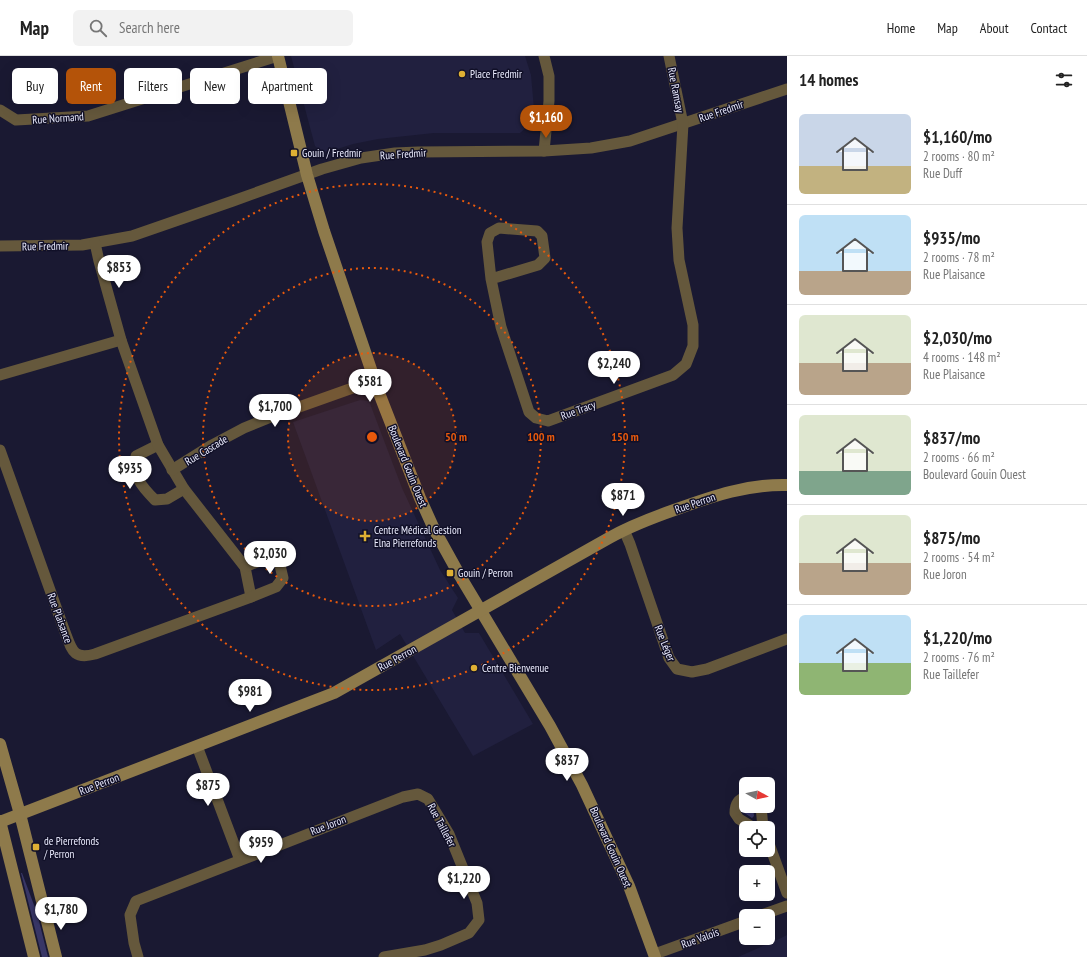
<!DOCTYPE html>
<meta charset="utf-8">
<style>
:root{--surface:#fff;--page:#f2f2f2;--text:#222;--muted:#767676;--line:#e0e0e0;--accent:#b45309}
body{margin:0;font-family:"PT Sans Narrow",sans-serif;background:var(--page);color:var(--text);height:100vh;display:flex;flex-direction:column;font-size:15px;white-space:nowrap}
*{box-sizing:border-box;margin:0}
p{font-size:13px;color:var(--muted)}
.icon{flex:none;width:22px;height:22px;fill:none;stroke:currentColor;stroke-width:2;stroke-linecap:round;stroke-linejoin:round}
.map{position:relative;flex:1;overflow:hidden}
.sheet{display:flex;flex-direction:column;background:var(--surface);width:300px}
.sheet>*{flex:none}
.hud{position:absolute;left:12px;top:12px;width:380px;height:36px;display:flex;gap:8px}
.needle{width:26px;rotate:98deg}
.buttons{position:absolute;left:739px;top:721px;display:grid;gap:8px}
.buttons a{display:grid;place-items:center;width:36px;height:36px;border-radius:6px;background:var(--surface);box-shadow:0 4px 16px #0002;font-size:20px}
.price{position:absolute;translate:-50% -34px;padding:0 9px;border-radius:14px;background:#fff;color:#222;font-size:13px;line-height:26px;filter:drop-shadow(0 1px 2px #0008)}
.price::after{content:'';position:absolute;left:50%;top:24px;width:12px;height:9px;margin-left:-6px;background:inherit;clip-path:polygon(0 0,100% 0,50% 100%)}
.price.current{background:var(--accent);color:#fff}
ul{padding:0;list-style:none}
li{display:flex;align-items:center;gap:12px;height:100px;padding:0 12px}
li+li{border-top:1px solid var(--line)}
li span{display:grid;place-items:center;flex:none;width:112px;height:80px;border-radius:6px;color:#555}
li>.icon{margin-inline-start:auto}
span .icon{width:48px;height:48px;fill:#fffc;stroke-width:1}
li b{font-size:17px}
h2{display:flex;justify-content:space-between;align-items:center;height:48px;padding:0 12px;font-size:17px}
.tag{padding:0 14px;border-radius:6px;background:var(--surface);box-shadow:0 4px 16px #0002;font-size:14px;line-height:36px}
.tag.current{background:var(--accent);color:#fff}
header{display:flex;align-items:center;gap:24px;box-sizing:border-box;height:56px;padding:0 20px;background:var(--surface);border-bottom:1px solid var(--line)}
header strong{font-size:19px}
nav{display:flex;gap:22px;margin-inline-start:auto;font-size:14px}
.search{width:280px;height:36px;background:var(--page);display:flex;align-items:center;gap:10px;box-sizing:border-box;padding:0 14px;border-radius:6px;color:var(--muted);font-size:15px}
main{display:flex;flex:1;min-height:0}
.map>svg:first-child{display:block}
.built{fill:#21203f}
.green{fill:#383666}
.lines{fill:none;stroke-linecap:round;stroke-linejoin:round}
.street{stroke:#65583c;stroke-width:11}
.secondary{stroke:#8e7a4b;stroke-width:12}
.ring{fill:none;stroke:#e8590c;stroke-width:2;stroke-dasharray:2 4}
.poi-dot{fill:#dfb034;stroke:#111028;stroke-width:1.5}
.labels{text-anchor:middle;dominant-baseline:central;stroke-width:3;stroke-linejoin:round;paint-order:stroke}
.poi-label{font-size:11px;fill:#ecedff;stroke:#111028;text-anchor:start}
.street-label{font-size:11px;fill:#ecedff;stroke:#111028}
.centre{fill:#e8590c;stroke:#111028;stroke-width:2}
.ring-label{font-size:12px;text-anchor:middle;font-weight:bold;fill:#e8590c;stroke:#111028;stroke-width:3;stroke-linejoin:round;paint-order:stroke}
</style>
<header>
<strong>Map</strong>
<div class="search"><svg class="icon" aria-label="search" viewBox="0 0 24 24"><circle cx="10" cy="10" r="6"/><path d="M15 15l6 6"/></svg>Search here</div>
<nav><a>Home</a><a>Map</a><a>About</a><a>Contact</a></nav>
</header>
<main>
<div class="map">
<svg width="787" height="901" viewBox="0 0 787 901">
<rect width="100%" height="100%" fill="#1a1932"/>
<g class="built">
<path d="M291,0H525L531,19L534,53L530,68L520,77H434L378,83L353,88L334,94L322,96L315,90Z"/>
<path d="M360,344L369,345L402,432L440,514L458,542L452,554L465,577H479L533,668L473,700L400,578L376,594L293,366Z"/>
<path d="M787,879V901H738L779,883Z"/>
</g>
<g class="green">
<path d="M746,748V750H753L754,760L752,762L743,756V751Z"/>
<path d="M21,817H22L37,857L48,901H42Z"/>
</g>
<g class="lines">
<g class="street">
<path d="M0,54L16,64L88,60L278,0"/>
<path d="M544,95L549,45V20L544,0"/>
<path d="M0,190L82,189L132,180L233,145L322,113L361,102L395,97L418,96L544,95L591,92L630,85L787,33"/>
<path d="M491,223L538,209L545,202L542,180L537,175L499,172L490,177L487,186L491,223L501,271L529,356L536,362L548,365L673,319L686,308L693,290V269L679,204L677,172L683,68L669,0"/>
<path d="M0,319L121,284"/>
<path d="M158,389L136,400C133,421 141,430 155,444L167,443L184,433"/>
<path d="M0,394L65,576C72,594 73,604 95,598L251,541L245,511L184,433L158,389L121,284L99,205L95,187"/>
<path d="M172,414L212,389L244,372L271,361L375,324"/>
<path d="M624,474L630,488L669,602L677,613L692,616L707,613L787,583"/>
<path d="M245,511L269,501L279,505L283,522L276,531L251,541"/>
<path d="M197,690L240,804"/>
<path d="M746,741C738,743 735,749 735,757L739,763L754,772"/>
<path d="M761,750L763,772"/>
<path d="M768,785L787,837"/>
<path d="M759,860L787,850"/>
<path d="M655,898L746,865"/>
<path d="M138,901L134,887L130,859L136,845L403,741L418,738L428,743L449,778L477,847L479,864L469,877L441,889L425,894L384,901"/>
</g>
<g class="secondary">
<path d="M278,0L307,119L324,175L379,337L420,442L434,473L460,520L550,670L582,729L629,830L655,901"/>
<path d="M0,688L20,758L56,901"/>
<path d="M0,765L34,901"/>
<path d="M0,766L334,637L609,482C630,470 654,461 677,453C713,440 748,428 787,429"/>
</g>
</g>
<circle cx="372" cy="381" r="84" fill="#e8590c" fill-opacity=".12"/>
<g class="ring">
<circle cx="372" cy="381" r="84"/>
<circle cx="372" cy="381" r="169"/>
<circle cx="372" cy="381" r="253"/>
</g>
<g class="poi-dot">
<circle cx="462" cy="18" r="4"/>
<rect x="290" y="93" width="8" height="8" rx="2"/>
<path d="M363 474h4v4h4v4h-4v4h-4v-4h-4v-4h4z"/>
<rect x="446" y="513" width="8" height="8" rx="2"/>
<circle cx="474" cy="612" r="4"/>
<rect x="32" y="787" width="8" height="8" rx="2"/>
</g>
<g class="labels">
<g class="poi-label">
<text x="470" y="18">Place Fredmir</text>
<text x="302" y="97">Gouin / Fredmir</text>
<text x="374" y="474">Centre Médical Gestion<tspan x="374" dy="13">Elna Pierrefonds</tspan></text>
<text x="458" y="517">Gouin / Perron</text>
<text x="482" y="612">Centre Bienvenue</text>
<text x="44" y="785">de Pierrefonds<tspan x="44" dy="13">/ Perron</tspan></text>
</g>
<g class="street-label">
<text transform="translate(676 34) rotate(79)">Rue Ramsay</text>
<text transform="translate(721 55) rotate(-19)">Rue Fredmir</text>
<text transform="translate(58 62) rotate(-4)">Rue Normand</text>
<text transform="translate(403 98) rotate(-4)">Rue Fredmir</text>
<text transform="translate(45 190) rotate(-1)">Rue Fredmir</text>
<text transform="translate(578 354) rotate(-20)">Rue Tracy</text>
<text transform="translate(206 394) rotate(-31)">Rue Cascade</text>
<text transform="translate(408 410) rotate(68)">Boulevard Gouin Ouest</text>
<text transform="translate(695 447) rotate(-19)">Rue Perron</text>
<text transform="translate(60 562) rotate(70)">Rue Plaisance</text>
<text transform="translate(665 587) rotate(68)">Rue Léger</text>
<text transform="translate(397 602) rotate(-29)">Rue Perron</text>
<text transform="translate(99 728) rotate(-21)">Rue Perron</text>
<text transform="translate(328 769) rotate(-21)">Rue Joron</text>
<text transform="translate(442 769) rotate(62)">Rue Taillefer</text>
<text transform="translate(611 791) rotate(66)">Boulevard Gouin Ouest</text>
<text transform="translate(700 882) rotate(-20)">Rue Valois</text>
</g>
</g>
<circle cx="372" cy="381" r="6" class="centre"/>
<g class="ring-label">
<text x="456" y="385">50 m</text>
<text x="541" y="385">100 m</text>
<text x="625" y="385">150 m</text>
</g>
</svg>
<div class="buttons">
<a><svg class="needle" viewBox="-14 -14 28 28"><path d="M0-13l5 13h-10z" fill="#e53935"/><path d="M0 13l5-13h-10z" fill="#767676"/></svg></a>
<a><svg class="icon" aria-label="locate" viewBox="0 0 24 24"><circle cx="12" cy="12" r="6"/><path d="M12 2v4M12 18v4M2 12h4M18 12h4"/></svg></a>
<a>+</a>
<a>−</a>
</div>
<b class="price current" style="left:546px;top:83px">$1,160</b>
<b class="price" style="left:119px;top:233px">$853</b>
<b class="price" style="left:614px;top:329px">$2,240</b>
<b class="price" style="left:370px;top:347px">$581</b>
<b class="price" style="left:275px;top:372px">$1,700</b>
<b class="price" style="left:130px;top:434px">$935</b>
<b class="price" style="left:623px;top:461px">$871</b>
<b class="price" style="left:270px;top:519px">$2,030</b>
<b class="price" style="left:250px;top:657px">$981</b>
<b class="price" style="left:567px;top:726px">$837</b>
<b class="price" style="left:208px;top:751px">$875</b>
<b class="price" style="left:261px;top:808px">$959</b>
<b class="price" style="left:464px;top:844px">$1,220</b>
<b class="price" style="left:61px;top:875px">$1,780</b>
<div class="hud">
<a class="tag">Buy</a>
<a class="tag current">Rent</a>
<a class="tag">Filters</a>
<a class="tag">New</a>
<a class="tag">Apartment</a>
</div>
</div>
<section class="sheet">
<h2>14 homes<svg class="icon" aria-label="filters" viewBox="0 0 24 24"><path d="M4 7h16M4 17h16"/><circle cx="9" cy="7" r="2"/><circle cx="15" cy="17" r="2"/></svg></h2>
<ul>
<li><span style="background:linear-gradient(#c9d6e8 65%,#c2b280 0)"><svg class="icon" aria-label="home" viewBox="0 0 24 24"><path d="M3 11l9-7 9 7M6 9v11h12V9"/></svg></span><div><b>$1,160/mo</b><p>2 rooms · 80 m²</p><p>Rue Duff</p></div></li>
<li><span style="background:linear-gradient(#bfe0f5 70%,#b9a48a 0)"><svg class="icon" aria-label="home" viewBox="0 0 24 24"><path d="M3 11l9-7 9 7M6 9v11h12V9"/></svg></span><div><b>$935/mo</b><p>2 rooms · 78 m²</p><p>Rue Plaisance</p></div></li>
<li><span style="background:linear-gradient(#dfe7d0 60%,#b9a48a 0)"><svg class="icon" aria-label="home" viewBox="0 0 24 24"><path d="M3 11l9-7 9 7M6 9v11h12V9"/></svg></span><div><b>$2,030/mo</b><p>4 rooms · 148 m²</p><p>Rue Plaisance</p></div></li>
<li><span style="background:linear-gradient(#dfe7d0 70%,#7fa58c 0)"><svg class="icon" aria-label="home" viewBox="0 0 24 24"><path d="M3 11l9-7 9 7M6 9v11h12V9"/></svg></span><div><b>$837/mo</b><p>2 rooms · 66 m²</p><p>Boulevard Gouin Ouest</p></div></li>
<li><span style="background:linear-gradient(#dfe7d0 60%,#b9a48a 0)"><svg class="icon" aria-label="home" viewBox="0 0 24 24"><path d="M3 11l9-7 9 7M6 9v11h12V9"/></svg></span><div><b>$875/mo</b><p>2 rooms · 54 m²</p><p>Rue Joron</p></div></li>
<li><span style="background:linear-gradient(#bfe0f5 60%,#8fb573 0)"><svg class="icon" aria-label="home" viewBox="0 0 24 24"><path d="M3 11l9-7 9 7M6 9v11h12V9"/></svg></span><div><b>$1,220/mo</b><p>2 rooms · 76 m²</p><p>Rue Taillefer</p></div></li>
</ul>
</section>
</main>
